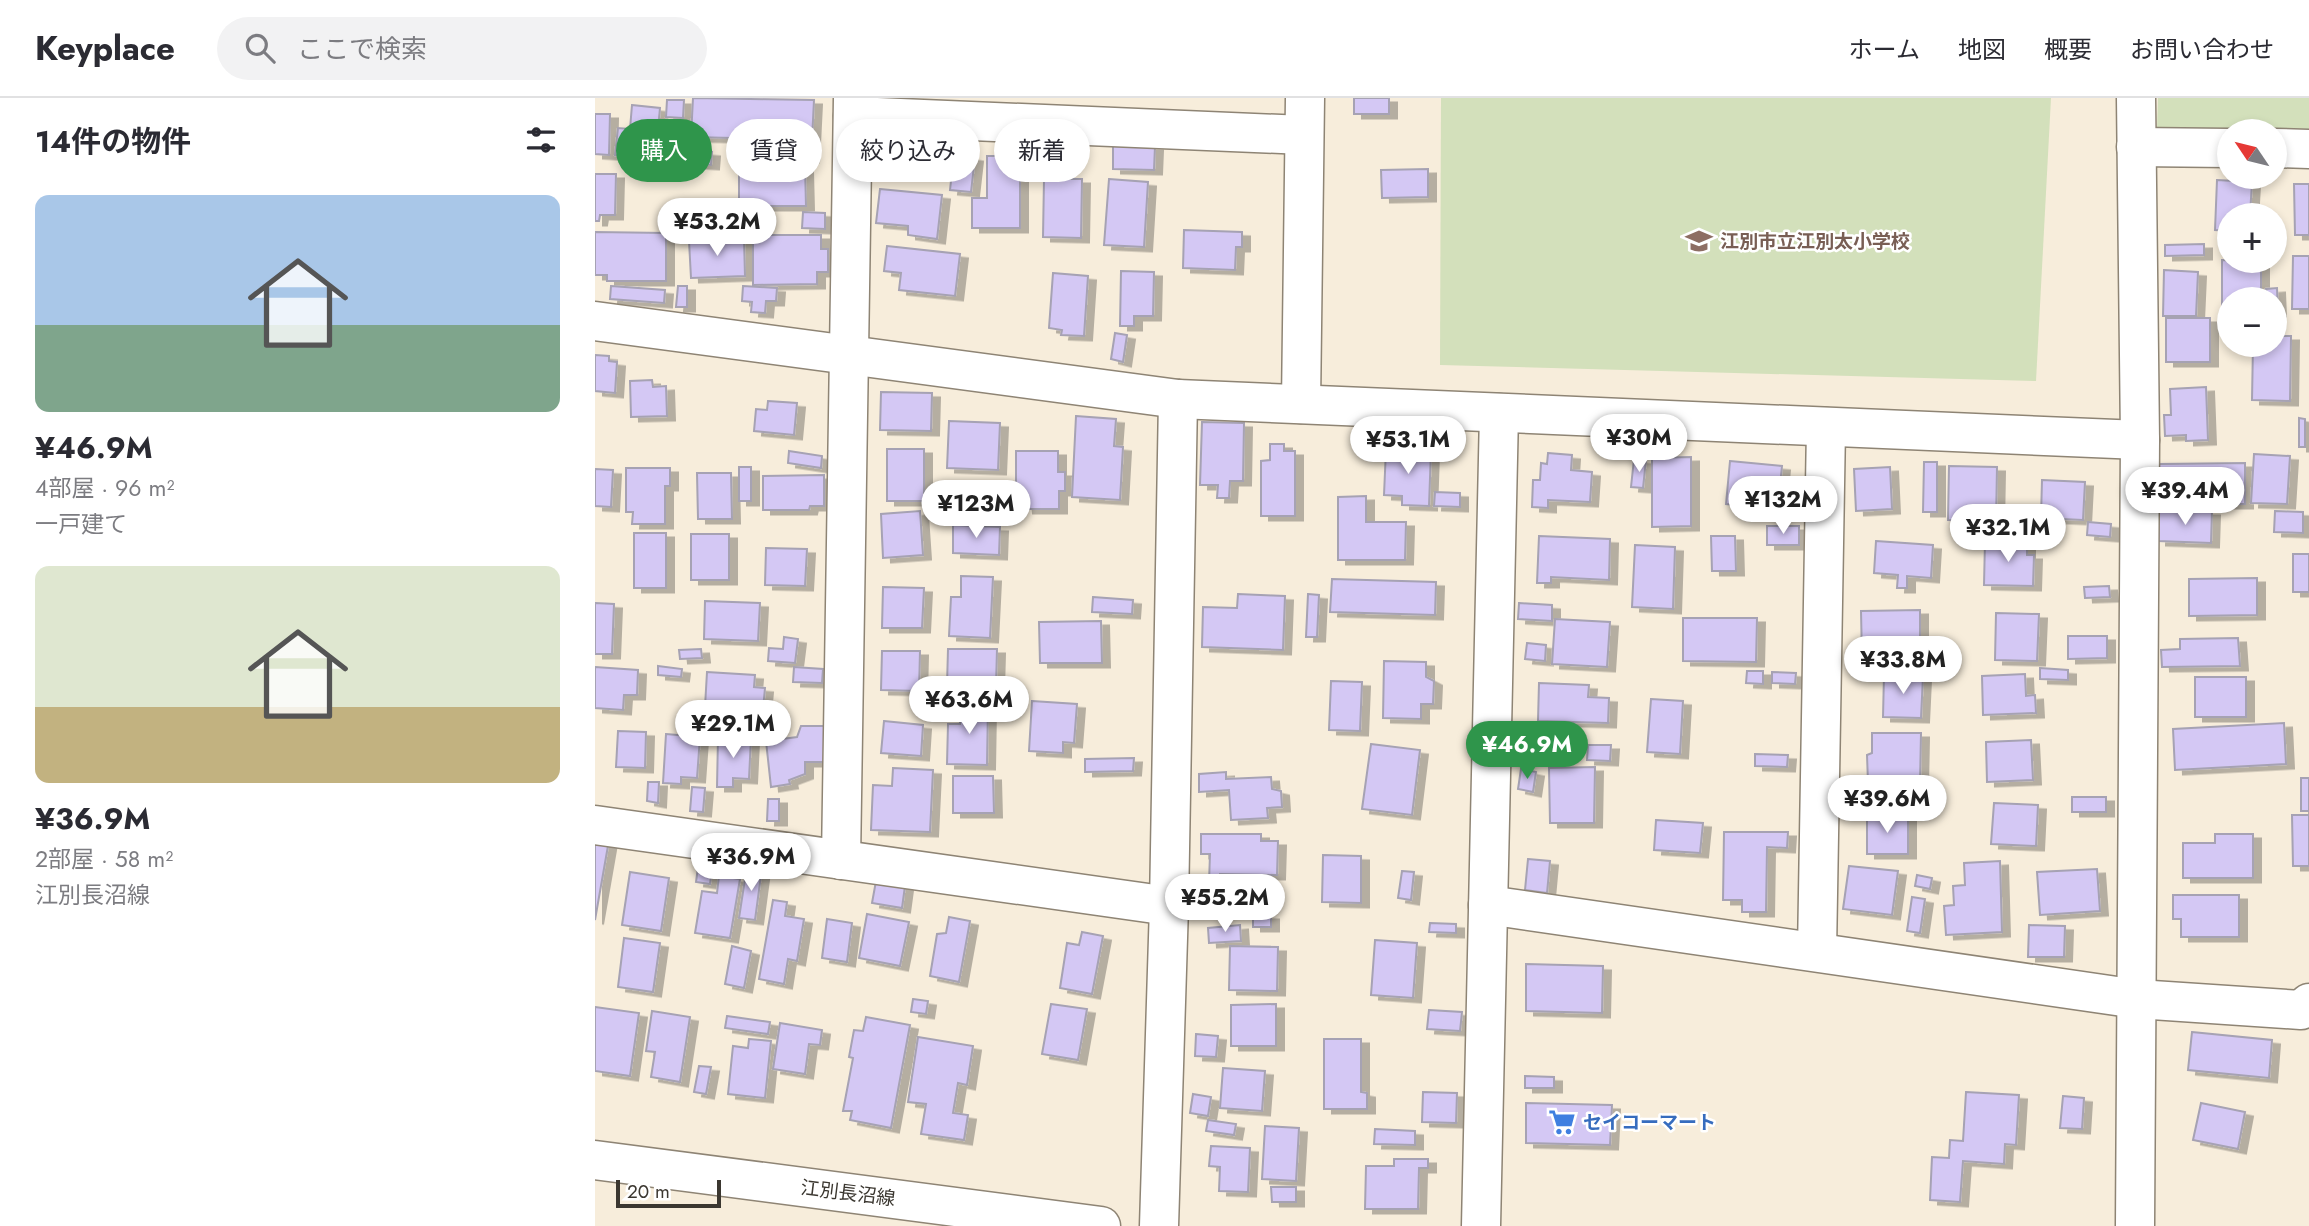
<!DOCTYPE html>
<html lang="ja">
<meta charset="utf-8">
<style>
:root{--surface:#fff;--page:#f2f2f3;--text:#2b2b33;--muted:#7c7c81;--line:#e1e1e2;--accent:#2f954b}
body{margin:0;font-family:Jost,"Noto Sans JP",sans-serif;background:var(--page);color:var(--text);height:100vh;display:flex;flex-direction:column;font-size:26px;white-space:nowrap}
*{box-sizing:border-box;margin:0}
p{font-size:23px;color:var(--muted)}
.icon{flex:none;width:38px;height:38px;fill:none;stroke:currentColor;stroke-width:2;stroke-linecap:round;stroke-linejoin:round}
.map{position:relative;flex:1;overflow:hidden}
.drawer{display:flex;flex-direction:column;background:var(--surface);width:595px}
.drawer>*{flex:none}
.banner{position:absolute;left:21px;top:21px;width:665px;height:63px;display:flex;gap:14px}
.needle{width:46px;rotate:305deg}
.buttons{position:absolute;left:1622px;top:21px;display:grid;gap:14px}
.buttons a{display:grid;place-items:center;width:70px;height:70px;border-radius:50%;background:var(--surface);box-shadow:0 4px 10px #0003;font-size:35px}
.scale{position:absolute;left:21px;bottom:18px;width:105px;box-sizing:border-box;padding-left:7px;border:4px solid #3b3730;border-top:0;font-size:19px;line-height:24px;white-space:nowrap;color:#3b3730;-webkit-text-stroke:5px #fff;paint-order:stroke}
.price{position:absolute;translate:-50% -60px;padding:0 16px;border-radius:24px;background:#fff;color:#222;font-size:23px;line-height:46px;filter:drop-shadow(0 2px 4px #0008)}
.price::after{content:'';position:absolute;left:50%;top:42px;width:21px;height:16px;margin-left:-10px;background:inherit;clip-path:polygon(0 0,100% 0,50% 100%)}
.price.selected{background:var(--accent);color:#fff}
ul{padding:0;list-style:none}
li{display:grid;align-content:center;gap:14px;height:371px;padding:0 35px}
li span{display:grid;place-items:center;height:217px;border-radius:14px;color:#555}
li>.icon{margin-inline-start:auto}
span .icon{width:126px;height:126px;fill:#fffc;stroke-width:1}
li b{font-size:30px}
h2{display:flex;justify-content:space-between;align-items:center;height:84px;padding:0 35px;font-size:30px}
.tag{padding:0 24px;border-radius:32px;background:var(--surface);box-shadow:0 4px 10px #0003;font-size:24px;line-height:63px}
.tag.selected{background:var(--accent);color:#fff}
header{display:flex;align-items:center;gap:42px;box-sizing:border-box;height:98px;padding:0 35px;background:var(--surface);border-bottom:2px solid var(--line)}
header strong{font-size:33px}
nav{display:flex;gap:38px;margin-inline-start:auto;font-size:24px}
.search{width:490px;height:63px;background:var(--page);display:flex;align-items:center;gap:18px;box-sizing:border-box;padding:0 24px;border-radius:38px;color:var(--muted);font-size:26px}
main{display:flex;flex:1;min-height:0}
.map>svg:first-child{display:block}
.green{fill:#d3e0bb}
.building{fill:#d4c8f4;stroke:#a6a2b3;stroke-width:2;filter:url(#shadow)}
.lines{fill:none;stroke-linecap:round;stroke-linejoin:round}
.minor-casing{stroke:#8e8474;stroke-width:41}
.secondary-casing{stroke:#8e8474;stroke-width:41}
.minor{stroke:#fff;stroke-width:38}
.secondary{stroke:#fff;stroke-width:38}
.labels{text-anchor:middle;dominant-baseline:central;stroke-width:5;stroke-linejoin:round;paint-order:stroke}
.education-label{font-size:19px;font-weight:bold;fill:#785e54;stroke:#fff;text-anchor:start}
.shop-label{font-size:19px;font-weight:bold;fill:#366cbe;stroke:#fff;text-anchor:start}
.street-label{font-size:19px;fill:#3b3730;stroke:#fff}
</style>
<header>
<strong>Keyplace</strong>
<div class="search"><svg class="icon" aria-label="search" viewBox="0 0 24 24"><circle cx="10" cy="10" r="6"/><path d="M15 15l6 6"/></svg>ここで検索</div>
<nav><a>ホーム</a><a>地図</a><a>概要</a><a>お問い合わせ</a></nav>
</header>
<main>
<section class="drawer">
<h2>14件の物件<svg class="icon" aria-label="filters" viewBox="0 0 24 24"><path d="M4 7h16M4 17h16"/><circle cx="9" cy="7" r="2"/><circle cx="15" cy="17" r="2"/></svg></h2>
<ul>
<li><span style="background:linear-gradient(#a9c7e8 60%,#7fa58c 0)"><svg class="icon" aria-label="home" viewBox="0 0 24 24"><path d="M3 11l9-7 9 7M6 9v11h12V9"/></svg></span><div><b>¥46.9M</b><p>4部屋 · 96 m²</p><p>一戸建て</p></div></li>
<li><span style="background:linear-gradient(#dfe7d0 65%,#c2b280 0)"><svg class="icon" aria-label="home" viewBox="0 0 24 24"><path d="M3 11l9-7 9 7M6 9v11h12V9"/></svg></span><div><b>¥36.9M</b><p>2部屋 · 58 m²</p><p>江別長沼線</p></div></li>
</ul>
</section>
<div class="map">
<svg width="1714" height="1128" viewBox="0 0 1714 1128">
<defs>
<filter id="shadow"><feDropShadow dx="8" dy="4.5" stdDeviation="0" flood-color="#0004"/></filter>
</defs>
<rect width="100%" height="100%" fill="#f7eddb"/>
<g class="green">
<path d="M846,0H1456L1441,283L845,267Z"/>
<path d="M1563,0H1714V34L1562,30Z"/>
</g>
<g class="building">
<path d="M98,0L219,2L217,42L96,39Z"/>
<rect x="759" y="0" width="35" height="16"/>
<path d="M72,2H89L88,20L71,19Z"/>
<path d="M37,7L65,10L62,41L74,42L73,62L20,57L23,30L35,31Z"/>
<path d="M0,16H15L14,57L0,56Z"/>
<path d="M445,45L469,46L468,73L444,71Z"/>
<path d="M287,46L350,51L348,78L285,74Z"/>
<path d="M518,47L560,48L559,72L518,71Z"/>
<path d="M193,48L217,51L216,60L191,57Z"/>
<path d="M92,52L117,54L116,67L90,65Z"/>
<path d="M359,56L380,59L376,94L355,92Z"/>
<path d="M392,58H425V130H377V100H392Z"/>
<path d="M210,69L211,108H144V70Z"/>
<path d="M833,71V99L787,100L786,72Z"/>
<path d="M0,76H21L20,117H5L4,123H0Z"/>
<path d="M449,81H487L486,140L448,139Z"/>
<path d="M514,81L553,84L549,149L509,147Z"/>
<path d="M1622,82L1657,84L1655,117H1634V133L1620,132Z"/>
<path d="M1699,86H1714V137H1700Z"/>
<path d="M285,91L347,97L342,141L313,137V128L281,125Z"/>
<path d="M208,114L230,115V131L207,130Z"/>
<path d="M589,132L647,134V149H641L640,172L588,170Z"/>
<path d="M0,134L71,135V183H12V177H0Z"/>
<path d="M158,137H226V151H233V174H222V186L158,187Z"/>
<path d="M149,141L150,178L96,180L94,143Z"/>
<path d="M1609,146V157L1570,158V147Z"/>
<path d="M292,148L365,156L360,198L304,192L306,175L289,173Z"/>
<path d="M1698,158H1714V211H1697Z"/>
<path d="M1627,162L1666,163V201H1634V217H1627Z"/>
<path d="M1569,172L1603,174L1601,218H1568Z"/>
<path d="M526,173L559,174L558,218H539V228H525Z"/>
<path d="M458,175L493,178L489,238L466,237L467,232L454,230Z"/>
<path d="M16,188L70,192L69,205L15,201Z"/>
<path d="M83,188H92V209H81Z"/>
<path d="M148,188L182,190L181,203H171L170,215L156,214L157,204L147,203Z"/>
<path d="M1682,190L1683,214H1680V201H1672L1671,191Z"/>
<rect x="1571" y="220" width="44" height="44"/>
<path d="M520,235L532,237L528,264L516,261Z"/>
<path d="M1680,238H1696L1695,303L1657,302L1658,247H1680Z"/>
<path d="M0,257L14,258V263L22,264L20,295L0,293Z"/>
<path d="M57,282L58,289L71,288L72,318L36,319L35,283Z"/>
<path d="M1611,289L1613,342L1591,343V337L1570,338L1569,317H1576L1575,291Z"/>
<path d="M286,294L337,295L336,333L285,332Z"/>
<path d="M173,303L202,305L199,337L159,333L161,311L172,312Z"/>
<path d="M481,318L521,321L519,348L528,349L525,402L477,399Z"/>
<path d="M1704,320L1710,321V349H1704Z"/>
<path d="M354,323L405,325L403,372L352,370Z"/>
<path d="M607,324L649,325L648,383H635L634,400H622L623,387H605Z"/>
<path d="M675,346H689V353H700V418H666V363L675,362Z"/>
<rect x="292" y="351" width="37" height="52"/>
<path d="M791,351L836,352L834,408L807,407V398L789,397Z"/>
<path d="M194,353L227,358L226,370L193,365Z"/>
<path d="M421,353H463V374H470V393H464V411H430L429,402H421Z"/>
<path d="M953,355L977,357L976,372L997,374L995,404L953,402V410L937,409L938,382H945L946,365L952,366Z"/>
<path d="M1659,356L1695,358L1692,406L1656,405Z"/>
<path d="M1096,359V428L1057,429V360Z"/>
<path d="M1039,361L1051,362L1048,390L1036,389Z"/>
<path d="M1135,363L1187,368L1185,387L1177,391L1174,410L1131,406Z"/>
<path d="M1329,364H1342V414H1328Z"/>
<path d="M1650,365V406H1563V366Z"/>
<path d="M1354,368L1402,369L1401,423L1353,422Z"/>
<rect x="144" y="369" width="12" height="34"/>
<path d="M1295,369L1297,411L1261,413L1259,371Z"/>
<path d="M31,370H75V388H70V426H37L38,414H31Z"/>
<path d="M0,371L18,372L16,409L0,408Z"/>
<path d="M102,375H136L137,421H103Z"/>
<path d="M229,377V408H215L214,412H168V378Z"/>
<path d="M1447,382L1490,384L1488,422L1446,420Z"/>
<path d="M840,394L865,395V409L839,408Z"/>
<path d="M771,398V424H811L810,462H743V399Z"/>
<path d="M325,413L328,457L288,460L286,416Z"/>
<path d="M1564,413H1617L1616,445L1563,443Z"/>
<path d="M1680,413L1708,414V435L1679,434Z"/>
<path d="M1493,424L1516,426L1515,439L1492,437Z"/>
<path d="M358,427L405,429L404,457L358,455Z"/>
<rect x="1172" y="428" width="32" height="19"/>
<rect x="39" y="435" width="32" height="55"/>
<rect x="96" y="436" width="38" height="46"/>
<path d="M944,438L1015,441L1014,482L956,479V485H942Z"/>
<path d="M1116,438H1140L1141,473H1117Z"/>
<path d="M1281,443L1338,447L1336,480L1312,478V490H1302L1303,477L1279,475Z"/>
<path d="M1390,443L1432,444V457H1439L1438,488L1389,487Z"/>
<path d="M1040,447L1080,449L1078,511L1037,509Z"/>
<path d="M171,450L212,451L210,488L170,487Z"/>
<rect x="1698" y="456" width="16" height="38"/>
<path d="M366,478L398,479L395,540L354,538L356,499H366Z"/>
<path d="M1662,480V517L1594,518V481Z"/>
<path d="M737,481L841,484L840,517L735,514Z"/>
<path d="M1514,488L1515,499L1490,500L1489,489Z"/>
<path d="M288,489L329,490L327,530H287Z"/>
<path d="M643,496L690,498L688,552L607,549L608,509L642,510Z"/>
<path d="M713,496L724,497L722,539H711Z"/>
<path d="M498,499L538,502L537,516L497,514Z"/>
<path d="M110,503L165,505L163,543L109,541Z"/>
<path d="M0,505L19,506L17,556H0Z"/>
<path d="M924,505L957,507V523L923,521Z"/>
<path d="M1325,512V559L1267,560L1266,513Z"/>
<path d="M1401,515L1444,516L1442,563L1400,562Z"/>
<path d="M1088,520H1162L1161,564L1088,563Z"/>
<path d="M960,521L1015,524L1012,569L957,566Z"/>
<path d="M506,523L507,565H445L444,524Z"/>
<path d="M1473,538H1512V560L1473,561Z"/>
<path d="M189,539L203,541L200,565L173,563L174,550L188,551Z"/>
<path d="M1643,540L1645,568L1567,569L1566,552L1585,551V541Z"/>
<path d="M932,545L951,547L950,563L930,561Z"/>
<path d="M106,551L107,560L85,561L84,552Z"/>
<path d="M353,551H402L401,587H352Z"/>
<path d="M287,553H325L324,593L286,592Z"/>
<path d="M789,563L831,564V579L839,583L838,606H826V621L788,620Z"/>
<path d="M63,568L87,571L86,579L63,577Z"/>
<path d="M0,569L43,572L42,597H29L28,612L0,610Z"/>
<path d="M199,569L228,571L227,585L198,584Z"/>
<path d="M1445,570L1473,572V582L1445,581Z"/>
<path d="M1152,573H1168V586L1151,585Z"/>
<path d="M112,574L160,577L159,589L170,590L168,611L162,613L161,628L109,626Z"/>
<path d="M1177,574L1201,575L1200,586L1177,585Z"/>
<path d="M1289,576L1328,578L1326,620L1288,619Z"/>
<path d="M1430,576L1431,598L1440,597L1441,615L1388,617L1387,578Z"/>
<rect x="1600" y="579" width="51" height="40"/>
<path d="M736,583L767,584L765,633L734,632Z"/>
<path d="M944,585L994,587L993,599L1014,600L1013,625L943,623Z"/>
<path d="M1056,601L1088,603L1085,656L1052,654Z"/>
<path d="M437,603L482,606L479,645L468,644V655L434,653Z"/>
<path d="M365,605L393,606L392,667L352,666L353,626H365Z"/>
<path d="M289,623L328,627L326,658L286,655Z"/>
<path d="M1689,625L1691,666L1580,672L1578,631Z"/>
<path d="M206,628H229V664H210V676L194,682L195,686L176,689L171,643L202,639Z"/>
<path d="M23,633L51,634L50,670L21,669Z"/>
<path d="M1277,635H1326L1325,684L1273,685L1272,657L1277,655Z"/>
<path d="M71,636L105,639L102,680L86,679V686L68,685Z"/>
<path d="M123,639L156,640L154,681L138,680V689H122Z"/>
<path d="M1436,642L1438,682L1392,684L1391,644Z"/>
<path d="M776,646L825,652L817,717L767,711Z"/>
<path d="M993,647H1016L1015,663L992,662Z"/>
<path d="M1160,656L1193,657L1192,669L1160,668Z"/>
<path d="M539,660L538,673L490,674V661Z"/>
<path d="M1000,669L999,725H955L954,670Z"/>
<path d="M298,670L338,672L335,734L276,732L278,687L297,688Z"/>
<path d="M926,671L941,674L938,694L923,691Z"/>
<path d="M631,674V681L676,679L677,691L686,693L687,709L672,710L673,720L636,722L634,692L604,694V676Z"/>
<path d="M358,678H398L399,715H358Z"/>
<rect x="1706" y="680" width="8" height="33"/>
<path d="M53,684H64L63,705L52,703Z"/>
<path d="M97,689L110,690L108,714L95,713Z"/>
<rect x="1477" y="699" width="34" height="15"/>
<path d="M173,701H184V723H172Z"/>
<path d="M1399,705L1443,707L1441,748L1396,746Z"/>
<path d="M1697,717H1714V768H1698Z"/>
<rect x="1272" y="718" width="41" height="38"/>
<path d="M1061,722L1108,725L1105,755L1059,752Z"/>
<path d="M1129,734H1193L1192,750L1172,749L1171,814H1147V802H1128Z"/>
<path d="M606,736H666V743H683L682,777L625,776V786L614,785L615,756H606Z"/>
<path d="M1620,736H1658V780H1588V745H1620Z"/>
<path d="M0,740L14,742L0,822Z"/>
<path d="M728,757L766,758V805L727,804Z"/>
<path d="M933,761L955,763L952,795L930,792Z"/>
<path d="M104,762L118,764L115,786L101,784Z"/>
<path d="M1405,763L1407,834L1351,837L1349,808L1359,807L1358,788L1370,787L1369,765Z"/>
<path d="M152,768L167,770L160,822L144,820Z"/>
<path d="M1254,768L1303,773L1297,817L1248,811Z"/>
<path d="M1502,771L1505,813L1445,817L1442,774Z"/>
<path d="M807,773L819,774L816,802L803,800Z"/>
<path d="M35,774L74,780L66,833L27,827Z"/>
<path d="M1322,777L1337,780L1335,791L1320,788Z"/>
<path d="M124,778L145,781L135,840L100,835L107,793L122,795Z"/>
<path d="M281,783L310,788L307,810L277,805Z"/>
<path d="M1578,797H1644V839H1586V821H1578Z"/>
<path d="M1317,799L1330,801L1325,835L1312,833Z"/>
<path d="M178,802L192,804L190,818L209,821L202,863L193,861L189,886L164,881Z"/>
<path d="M272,816L314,824L305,868L264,860Z"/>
<path d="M658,816L676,817V829H658Z"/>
<path d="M354,819L375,823L364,884L335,878L342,836L351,835Z"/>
<path d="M232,821L257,825L252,864L227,860Z"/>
<path d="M835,825L861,826V835L834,834Z"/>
<path d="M645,827L646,843L614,845L613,830Z"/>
<path d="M1434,827L1470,828L1469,859H1433Z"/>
<path d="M487,834L508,838L497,896L465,890L472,845L484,847Z"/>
<path d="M29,840L65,845L58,894L23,889Z"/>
<path d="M780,842L822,845L818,900L776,897Z"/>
<path d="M137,848L156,853L149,890L130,886Z"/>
<path d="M635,848L683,849L682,893L634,892Z"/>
<path d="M931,866L1008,868L1007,915L931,913Z"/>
<path d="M318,901L333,903L331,916L316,914Z"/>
<path d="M456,906L492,911L483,962L447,956Z"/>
<path d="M681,906V948H636V907Z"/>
<path d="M0,909L44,915L35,978L0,973Z"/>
<path d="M834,912L867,914L865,933L832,931Z"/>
<path d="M57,913L95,919L85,984L56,979L60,954L51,953Z"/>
<path d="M132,918L175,924L173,936L130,930Z"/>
<path d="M271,919L315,927L296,1030L255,1022L257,1013H248L258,960L254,959L259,932L268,933Z"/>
<path d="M185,925L227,932L225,947L214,946L210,976L178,971Z"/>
<path d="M1597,934L1677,942L1674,980L1593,972Z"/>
<path d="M601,936L623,938L621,959L600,958Z"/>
<path d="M323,939L378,948L372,987L363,985L358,1015L373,1017L369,1042L326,1036L331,1006L313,1004Z"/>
<path d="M154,941L176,943L170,1000L133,996L138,948L153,950Z"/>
<path d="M729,941H766V994L772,995V1011H729Z"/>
<path d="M104,968L116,969L111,996L99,994Z"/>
<path d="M628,970L670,973L667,1013L625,1010Z"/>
<path d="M930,978L959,979V990H930Z"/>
<path d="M828,994L862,995L861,1025L827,1024Z"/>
<path d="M1371,994L1424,997L1421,1047L1410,1046L1409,1066L1368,1063L1365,1104L1335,1102L1337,1059L1354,1060L1355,1042L1368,1043Z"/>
<path d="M598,996L616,999L613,1018L595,1015Z"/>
<path d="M1468,998L1489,1000L1487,1031L1465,1030Z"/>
<path d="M931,1005L1017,1007L1015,1047L931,1045Z"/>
<path d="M1606,1005L1650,1014L1643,1051L1598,1042Z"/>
<path d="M613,1022L641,1026L639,1037L611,1033Z"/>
<path d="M670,1028L704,1030L701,1083L667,1081Z"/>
<path d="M780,1031L820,1033V1047L779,1046Z"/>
<path d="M616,1048L655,1050L653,1094L624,1093L625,1069L614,1068Z"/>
<path d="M799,1061H833V1070H824L823,1111H770L771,1068H799Z"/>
<path d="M676,1089H701V1104H677Z"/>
</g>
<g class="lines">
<defs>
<g id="minor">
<path d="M258,18L709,37"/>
<path d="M1541,49L1634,50"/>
<path d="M1680,50L1714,51"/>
<path d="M0,223L583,301L1545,342"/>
<path d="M706,306L710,0"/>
<path d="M0,727L574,808"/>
<path d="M246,762L258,0"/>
<path d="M893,807L1542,901L1706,912L1714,905"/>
<path d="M1222,854L1231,329"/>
<path d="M564,1128L574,808L583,301"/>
<path d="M886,1128L904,315"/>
<path d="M1540,1128L1545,342L1541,0"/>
</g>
<path id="secondary" d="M0,1062L506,1128"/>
</defs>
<use href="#minor" class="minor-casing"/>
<use href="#secondary" class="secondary-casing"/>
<use href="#minor" class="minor"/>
<use href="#secondary" class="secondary"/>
</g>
<defs>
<symbol id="school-bare" viewBox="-9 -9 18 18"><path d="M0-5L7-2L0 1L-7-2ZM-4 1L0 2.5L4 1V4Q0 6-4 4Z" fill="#8d6e63" stroke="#fff" stroke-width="2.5" paint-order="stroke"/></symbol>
<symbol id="supermarket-bare" viewBox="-9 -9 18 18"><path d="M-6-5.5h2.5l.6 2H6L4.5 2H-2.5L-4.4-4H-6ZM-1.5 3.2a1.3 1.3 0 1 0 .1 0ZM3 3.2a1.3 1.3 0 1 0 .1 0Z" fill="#3f7fe0" stroke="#fff" stroke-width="2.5" paint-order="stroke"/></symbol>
</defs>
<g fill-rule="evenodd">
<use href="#school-bare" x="1085" y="124" width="38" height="38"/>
<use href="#supermarket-bare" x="948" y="1005" width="38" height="38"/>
</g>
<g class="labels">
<g class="education-label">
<text x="1125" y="143">江別市立江別太小学校</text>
</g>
<g class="shop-label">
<text x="988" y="1024">セイコーマート</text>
</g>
<g class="street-label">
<text transform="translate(253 1095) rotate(7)">江別長沼線</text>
</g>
</g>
</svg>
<div class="buttons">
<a><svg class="needle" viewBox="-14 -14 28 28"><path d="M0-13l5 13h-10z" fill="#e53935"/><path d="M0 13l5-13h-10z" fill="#7c7c81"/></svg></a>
<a>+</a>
<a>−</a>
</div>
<div class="scale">20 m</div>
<b class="price" style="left:122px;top:160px">¥53.2M</b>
<b class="price" style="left:1044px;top:376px">¥30M</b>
<b class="price" style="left:813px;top:378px">¥53.1M</b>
<b class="price" style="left:1590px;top:429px">¥39.4M</b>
<b class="price" style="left:1188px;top:438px">¥132M</b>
<b class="price" style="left:381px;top:442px">¥123M</b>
<b class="price" style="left:1413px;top:466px">¥32.1M</b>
<b class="price" style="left:1308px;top:598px">¥33.8M</b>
<b class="price" style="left:374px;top:638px">¥63.6M</b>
<b class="price" style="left:138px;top:662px">¥29.1M</b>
<b class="price selected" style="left:932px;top:683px">¥46.9M</b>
<b class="price" style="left:1292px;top:737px">¥39.6M</b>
<b class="price" style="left:156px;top:795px">¥36.9M</b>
<b class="price" style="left:630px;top:836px">¥55.2M</b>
<div class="banner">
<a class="tag selected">購入</a>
<a class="tag">賃貸</a>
<a class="tag">絞り込み</a>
<a class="tag">新着</a>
</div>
</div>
</main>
